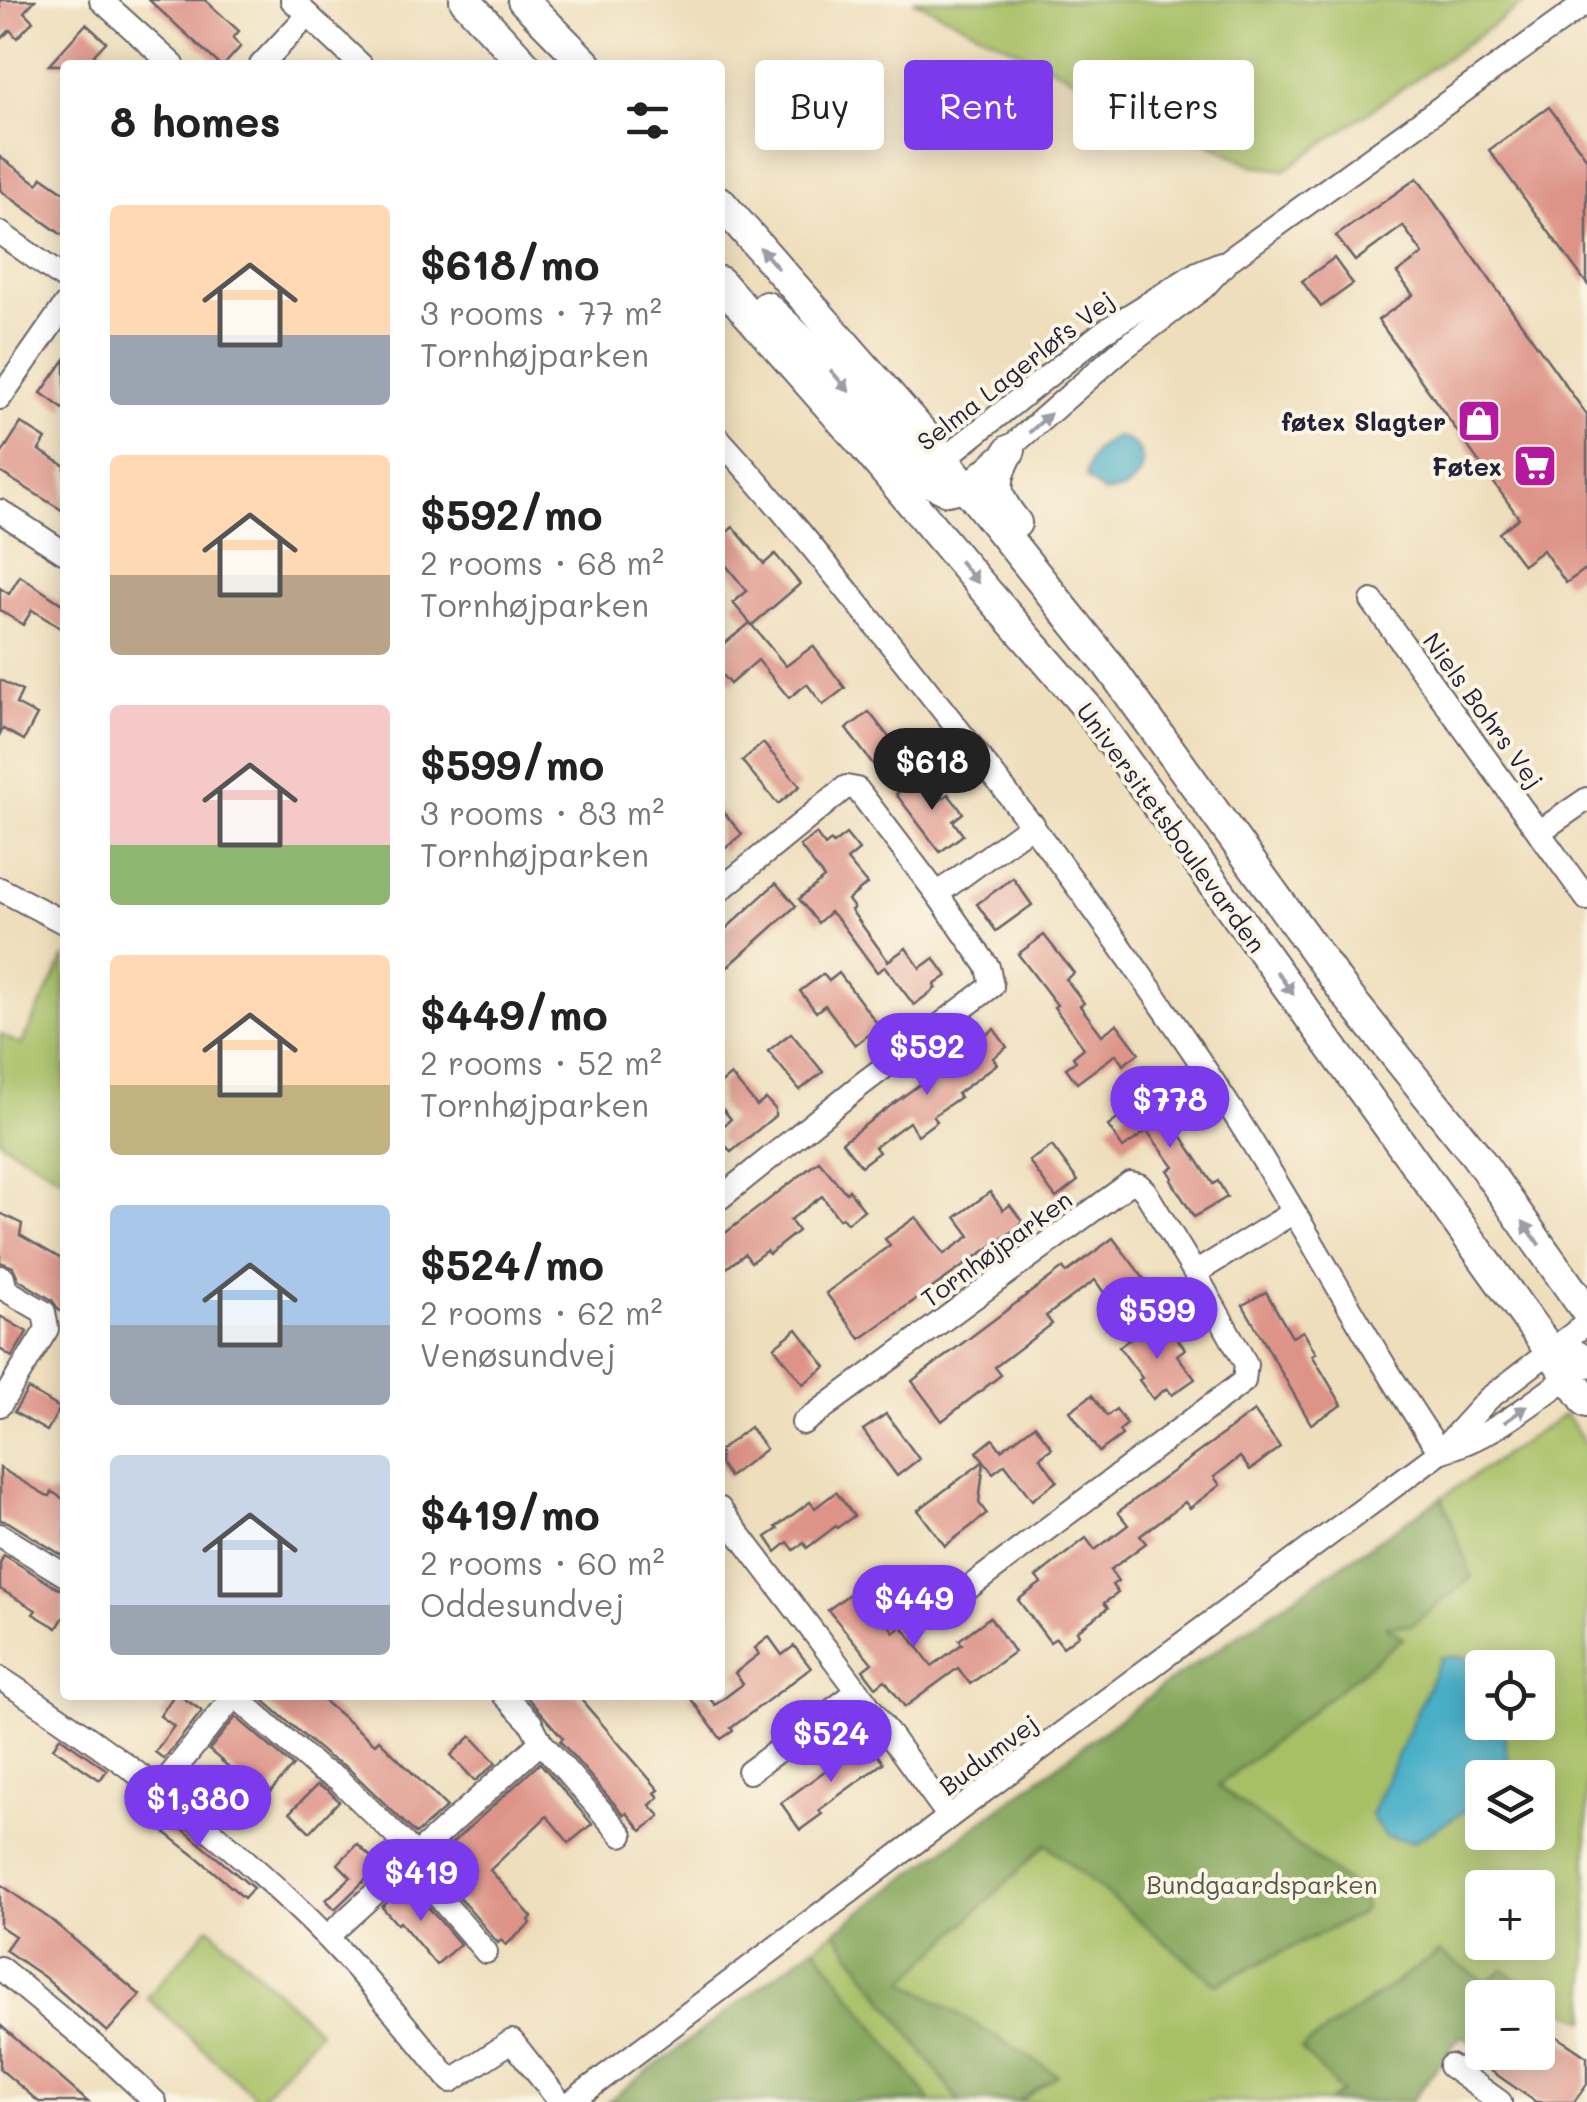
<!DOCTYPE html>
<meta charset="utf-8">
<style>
:root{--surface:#fff;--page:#f2f2f2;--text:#222;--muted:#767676;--accent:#7c3aed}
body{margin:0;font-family:Mali,sans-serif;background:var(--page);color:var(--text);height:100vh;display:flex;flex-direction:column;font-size:38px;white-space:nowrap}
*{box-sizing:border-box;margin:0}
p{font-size:32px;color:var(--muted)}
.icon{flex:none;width:55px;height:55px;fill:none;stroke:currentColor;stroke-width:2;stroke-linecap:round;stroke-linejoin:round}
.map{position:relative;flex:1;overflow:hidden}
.sheet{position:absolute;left:60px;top:60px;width:665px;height:1640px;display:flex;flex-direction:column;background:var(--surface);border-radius:10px;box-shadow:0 5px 25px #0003}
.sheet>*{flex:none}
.top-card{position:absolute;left:755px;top:60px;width:680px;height:90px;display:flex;gap:20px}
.buttons{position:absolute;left:1465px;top:1650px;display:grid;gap:20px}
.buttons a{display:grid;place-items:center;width:90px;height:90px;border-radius:10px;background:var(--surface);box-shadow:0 5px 25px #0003;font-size:50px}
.price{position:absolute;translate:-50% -85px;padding:0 22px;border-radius:35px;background:var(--accent);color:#fff;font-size:32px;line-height:65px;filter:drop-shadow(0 2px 5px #0008)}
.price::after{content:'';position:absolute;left:50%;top:60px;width:30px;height:22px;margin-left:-15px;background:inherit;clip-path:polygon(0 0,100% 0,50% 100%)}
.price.active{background:#222;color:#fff}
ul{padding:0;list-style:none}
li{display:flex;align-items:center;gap:30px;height:250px;padding:0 50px}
li span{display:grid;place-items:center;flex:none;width:280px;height:200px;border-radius:10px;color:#555}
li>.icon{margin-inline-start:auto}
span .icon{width:120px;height:120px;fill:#fffc;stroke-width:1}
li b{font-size:42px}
h2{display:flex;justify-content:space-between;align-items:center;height:120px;padding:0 50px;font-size:42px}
.pill{padding:0 35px;border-radius:10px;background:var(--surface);box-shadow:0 5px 25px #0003;font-size:35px;line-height:90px}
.pill.active{background:var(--accent);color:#fff}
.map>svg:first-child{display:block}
.green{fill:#a7c066;stroke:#647150;stroke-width:2.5;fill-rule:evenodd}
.forest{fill:#85a65b;stroke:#54644b;stroke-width:2.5}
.water{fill:#48afc7;stroke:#356881;stroke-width:2.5}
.building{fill:#dd9387}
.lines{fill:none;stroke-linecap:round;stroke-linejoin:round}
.minor-casing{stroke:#696468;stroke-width:26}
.major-casing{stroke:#696468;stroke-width:34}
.minor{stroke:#fff;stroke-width:22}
.major{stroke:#fff;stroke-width:30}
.oneway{fill:#9c9ca7}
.labels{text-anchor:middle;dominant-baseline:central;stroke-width:8;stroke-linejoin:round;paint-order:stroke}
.street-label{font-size:25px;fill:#22223b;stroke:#fcf5e5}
.poi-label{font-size:25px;font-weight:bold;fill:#22223b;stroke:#fcf5e5;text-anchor:end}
.park-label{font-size:25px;fill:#51594a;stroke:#fcf5e5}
</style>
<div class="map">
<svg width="1587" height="2102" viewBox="0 0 1587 2102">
<rect width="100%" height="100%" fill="#fcf5e5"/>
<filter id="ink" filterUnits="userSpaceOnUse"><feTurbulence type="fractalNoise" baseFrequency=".01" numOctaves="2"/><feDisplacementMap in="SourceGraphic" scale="20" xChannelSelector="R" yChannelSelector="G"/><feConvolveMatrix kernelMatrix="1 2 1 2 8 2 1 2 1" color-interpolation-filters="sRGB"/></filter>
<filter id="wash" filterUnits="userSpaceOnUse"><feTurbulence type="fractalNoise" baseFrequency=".0048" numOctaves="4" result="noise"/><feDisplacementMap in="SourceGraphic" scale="40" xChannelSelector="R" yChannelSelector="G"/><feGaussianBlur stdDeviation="2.25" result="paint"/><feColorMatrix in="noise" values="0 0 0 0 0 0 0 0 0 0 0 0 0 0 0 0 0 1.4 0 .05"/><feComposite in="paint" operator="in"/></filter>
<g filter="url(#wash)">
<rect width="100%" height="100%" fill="#eedebc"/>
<g class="green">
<path d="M913,0H1529L1285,170L1255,166Z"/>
<path d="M65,956V1180L0,1141V1034L21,1045Z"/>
<path d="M1565,1414L1587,1445V2021L1522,1986L1514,1997L1482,1998V2043L1460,2036L1411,2102H607L1166,1684ZM1482,1668H1538V1722H1482ZM1482,1778H1538V1832H1482ZM1482,1888H1538V1942H1482Z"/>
<path d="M209,1927L319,2031L259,2100L147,1998Z"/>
</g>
<g class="forest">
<path d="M1442,1497L1472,1577L1412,1625L1386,1626L1403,1638L1218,1786L1360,1892L1365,1907L1359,1915L1216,1984L1046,1844L905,1981L1058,2075L1018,2102H959L835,1931L1166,1684Z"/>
<path d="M815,1946L931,2102H607Z"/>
<path d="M1439,1952L1486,1982L1504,1969L1522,1985L1514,1997L1482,1998V2043L1460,2036L1411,2102H1328L1341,2092L1301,2049Z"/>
</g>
<g class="water">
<path d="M1117,437C1144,442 1151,470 1128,487C1121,492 1112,492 1104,493L1086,478C1087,457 1097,445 1117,437Z"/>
<path d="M1441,1657H1466L1482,1685V1722L1502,1723L1510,1767L1506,1777L1482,1778V1801L1413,1842L1384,1836L1371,1815Z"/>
</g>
<g id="blocks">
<g class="building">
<path d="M0,0H35L24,12L33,21L17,38L10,30L0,40Z"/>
<path d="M149,0H205L239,31L233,38L241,46L224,65H220Z"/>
<path d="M86,24L106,42L94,55L105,65H49Z"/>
<path d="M1549,107L1587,159V284L1489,150Z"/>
<path d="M0,157L38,184L42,177L65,193V237L0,190Z"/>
<path d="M1417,178L1587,415V568L1566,583L1543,550L1523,565L1499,533L1519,518L1378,320L1413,295L1397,273L1423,254L1403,226L1355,261L1336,236Z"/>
<path d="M1334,258L1353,284L1321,307L1302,281Z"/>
<path d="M65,359V410L41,393Z"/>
<path d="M21,423L46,439L39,450L65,466V512L0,472V456Z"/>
<path d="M733,527L764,564L775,554L800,584L752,625L733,603L747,591L720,558V538Z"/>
<path d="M20,576L65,606V631L32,610L23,625L0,610V588L9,594Z"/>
<path d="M750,623L786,666L813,646L845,688L823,705L807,684L789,698L758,660L730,684L720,673V647Z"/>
<path d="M0,680L22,691L16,704L37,715L24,740L3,729L0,734Z"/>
<path d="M869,712L899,750L876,768L846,729Z"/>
<path d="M763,743L800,786L778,804L742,761Z"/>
<path d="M918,743L934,764L908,783L892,762Z"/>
<path d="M920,776L939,801L948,794L963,813L953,821L963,835L940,852L896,794Z"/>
<path d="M720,808L742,834L720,853Z"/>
<path d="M816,834L825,846L831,841L833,844L846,834L859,850L847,860L867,884L848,900L854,908L851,910L888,961L906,948L920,968L934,958L947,976L934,985L936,988L914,1005L885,967L877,972L839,920L830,912L818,923L799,899L824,878L800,846Z"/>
<path d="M1013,878L1032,905L996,931L977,904Z"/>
<path d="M776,883L796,906L720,974V934Z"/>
<path d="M1044,935L1074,973L1066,979L1084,1003L1080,1006L1102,1035L1117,1024L1139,1053L1123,1065L1116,1054L1077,1083L1066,1068L1076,1061L1073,1057L1084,1048L1054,1007L1057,1005L1018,954Z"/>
<path d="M839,973L879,1026L855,1045L825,1005L816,1012L800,991L823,974L829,981Z"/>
<path d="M994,1029L1007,1047L993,1058L997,1064L957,1094L960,1097L933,1116L937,1121L918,1135L909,1122L875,1147L879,1152L861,1166L842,1142Z"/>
<path d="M791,1033L823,1072L800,1090L768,1051Z"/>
<path d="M731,1075L757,1106L766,1099L775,1109V1116L731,1152L720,1139V1129L731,1119L720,1106V1084Z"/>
<path d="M1154,1092L1162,1103L1165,1101L1177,1117L1174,1119L1178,1124L1175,1126L1213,1184L1218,1181L1227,1197L1194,1217L1171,1180L1173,1178L1168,1170L1174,1167L1147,1131L1123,1148L1108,1126Z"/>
<path d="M1052,1146L1078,1181L1056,1198L1029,1161Z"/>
<path d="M819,1161L846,1193L849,1190L864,1210L847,1223L842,1217L839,1219L822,1196L790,1220L798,1231L769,1254L766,1251L751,1262L745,1254L720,1273V1237Z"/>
<path d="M990,1192L1003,1210L1010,1205L1022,1221L1017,1228L860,1339L826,1293L890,1245L885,1239L916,1217L944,1254L970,1236L956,1217Z"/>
<path d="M0,1213L22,1224L20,1235L65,1261V1314L59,1310L52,1300L19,1280L13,1267L0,1262Z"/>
<path d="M1113,1238L1148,1284L1115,1308L1095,1280L1046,1316L1052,1324L995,1367L1001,1375L942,1421L912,1381L1063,1268L1066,1273Z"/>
<path d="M1266,1292L1292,1337L1303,1331L1316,1353L1312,1355L1342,1405L1311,1424L1243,1305Z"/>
<path d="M0,1316L27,1332L12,1357L0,1349Z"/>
<path d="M1148,1325L1160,1340L1173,1333L1185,1349L1177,1355L1195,1379L1172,1395L1167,1388L1153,1399L1139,1380L1142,1378L1119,1347Z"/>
<path d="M797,1329L826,1367L803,1384L774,1347Z"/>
<path d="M28,1389L60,1408L47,1431L14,1412Z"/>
<path d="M1092,1395L1107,1416L1116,1409L1127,1424L1119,1431L1122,1435L1099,1452L1070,1411Z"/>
<path d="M1254,1411L1280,1447L1250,1470L1240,1457L1214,1477L1220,1485L1190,1508L1185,1502L1140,1536L1146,1543L1110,1570L1118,1581L1112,1585L1118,1593L1104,1603L1108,1608L1077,1631L1079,1635L1063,1647L1056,1638L1050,1642L1018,1600L1041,1583L1036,1577L1086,1538L1095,1550L1128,1525L1118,1512Z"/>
<path d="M886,1414L919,1459L897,1476L863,1430Z"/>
<path d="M1035,1425L1052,1448L1040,1457L1057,1481L1032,1500L1005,1464L993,1473L984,1461L979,1503L987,1514L945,1546L918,1510L984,1461L977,1452L993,1439L1001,1450Z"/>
<path d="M750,1427L766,1449L729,1477L720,1464V1450Z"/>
<path d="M0,1468L46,1495L50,1496L52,1492L65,1500V1557L8,1522L0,1520Z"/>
<path d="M836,1492L854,1516L837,1528L836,1526L807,1548L804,1543L794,1550L788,1542L776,1552L766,1537L778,1529L776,1527L810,1502L815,1508Z"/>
<path d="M4,1555L57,1588L65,1590V1615L57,1628L33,1614L36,1610L0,1589V1563Z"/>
<path d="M860,1586L894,1632L902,1626L932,1666L962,1644L959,1640L990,1617L1014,1652L970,1684L958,1668L905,1707L885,1680L876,1687L863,1670L872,1663L828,1610Z"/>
<path d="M769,1637L782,1655L794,1646L811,1668L731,1728L733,1731L721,1739L688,1695H707L715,1705L743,1684L735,1673L759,1654L755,1648Z"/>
<path d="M174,1695H179L202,1711L164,1759L155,1752L174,1726L160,1716Z"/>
<path d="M257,1695H317L375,1744L379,1740L447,1807L416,1834L347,1767L327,1756Z"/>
<path d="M525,1695H577L659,1790L655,1793L659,1797L650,1805L660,1816L642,1831L627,1813L624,1815L560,1741L563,1738Z"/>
<path d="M236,1717L293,1766L265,1798L209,1750Z"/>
<path d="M471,1736L496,1763L475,1781L451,1755Z"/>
<path d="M60,1737L107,1770L100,1780L53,1748Z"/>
<path d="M867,1740L883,1763L819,1810L822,1814L800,1830L781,1803Z"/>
<path d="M540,1763L592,1824L569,1843L547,1816L490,1870L532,1917L529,1920L531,1923L506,1945L501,1940L498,1943L430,1863Z"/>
<path d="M317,1785L328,1790L339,1801L310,1832L290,1812Z"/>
<path d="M153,1804L253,1888L244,1898L199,1859L144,1816Z"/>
<path d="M357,1844L372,1858L385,1846L393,1853L335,1909L326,1900L351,1877L338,1864Z"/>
<path d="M0,1884L50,1919L140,1995L107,2032L44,1977L5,1950L15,1936L0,1926Z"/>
<path d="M408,1884L460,1944L436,1965L400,1922L397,1924L382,1907Z"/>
<path d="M1538,2024L1587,2057V2084L1574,2102H1536L1484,2066L1493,2052H1538Z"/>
<path d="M0,2025L88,2102H39L0,2069Z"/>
</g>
</g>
</g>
<g filter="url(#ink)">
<use href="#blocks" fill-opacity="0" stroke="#696468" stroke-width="2.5"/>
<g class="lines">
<defs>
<g id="minor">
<path d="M101,0L173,65"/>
<path d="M292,0L361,65"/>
<path d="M261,65L308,15"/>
<path d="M0,233L65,279"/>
<path d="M0,398L65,305"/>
<path d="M720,440C783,509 841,583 900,656C1017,802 1129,951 1231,1109C1304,1221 1364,1341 1440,1452"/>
<path d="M935,466L1103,332L1197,273L1221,263"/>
<path d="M966,486L1120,351L1203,288L1229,260L1587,2"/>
<path d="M0,511L65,553"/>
<path d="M1372,601L1587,899"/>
<path d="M1539,832L1587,799"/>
<path d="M0,889L65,923"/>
<path d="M720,890L846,787L857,789L937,894L1033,824"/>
<path d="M720,1198L862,1084L992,986L988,967L937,894"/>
<path d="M0,1277L3,1278L6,1290L44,1312L47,1329L0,1405"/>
<path d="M803,1423L1130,1183L1139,1185L1145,1191L1195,1273"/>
<path d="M1443,1451C1496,1436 1536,1398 1582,1368"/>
<path d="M720,1509L858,1691L949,1817"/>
<path d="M0,1535L65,1575"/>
<path d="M939,1610L1244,1381L1246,1364L1195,1273L1294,1212"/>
<path d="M0,1678C119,1756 226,1835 327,1937C371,1983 411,2032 451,2081L512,2041L560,2102"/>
<path d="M234,1695L319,1769L337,1778L416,1855L409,1862L486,1952"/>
<path d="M504,1695L531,1723L541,1742L622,1835"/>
<path d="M749,1772L858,1691"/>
<path d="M160,1788L234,1696"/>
<path d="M416,1855L541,1742"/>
<path d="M327,1937L409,1862"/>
<path d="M0,1968L105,2055L155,2102"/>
<path d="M1450,2066L1500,2102"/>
<path d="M571,2102L949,1817L1440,1452L1488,1399L1587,1323"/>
</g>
<g id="major">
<path d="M465,0L525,65"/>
<path d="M523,0L587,65"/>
<path d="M720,202L925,436L1107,663L1346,994L1475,1154L1587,1312"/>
<path d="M720,282L859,440L973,576L1085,705L1587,1402"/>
<path d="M766,307L820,358L903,454L930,482L947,490L966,486"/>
<path d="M1010,450C992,482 993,495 1016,523"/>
<path d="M1550,1349L1566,1350L1587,1362"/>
</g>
</defs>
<use href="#minor" class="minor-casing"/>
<use href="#major" class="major-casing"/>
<use href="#minor" class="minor"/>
<use href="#major" class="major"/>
</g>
<defs><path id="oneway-solid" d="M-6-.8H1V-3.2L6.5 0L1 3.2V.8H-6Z" transform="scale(2.5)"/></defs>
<g class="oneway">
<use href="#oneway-solid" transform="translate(769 258) rotate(-131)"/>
<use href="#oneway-solid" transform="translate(840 381) rotate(49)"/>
<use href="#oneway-solid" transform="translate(1040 423) rotate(-42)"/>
<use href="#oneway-solid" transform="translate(969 572) rotate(50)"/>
<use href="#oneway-solid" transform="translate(1285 983) rotate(54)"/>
<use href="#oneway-solid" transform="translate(1531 1233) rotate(-125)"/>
<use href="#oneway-solid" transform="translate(1516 1414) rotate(-36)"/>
</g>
</g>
<defs>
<symbol id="shop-square" viewBox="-11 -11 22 22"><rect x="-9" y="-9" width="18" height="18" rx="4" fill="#b5179e" stroke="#fcf5e5"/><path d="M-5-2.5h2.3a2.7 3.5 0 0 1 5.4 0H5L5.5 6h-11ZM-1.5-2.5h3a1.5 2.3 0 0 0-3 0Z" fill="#fff"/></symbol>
<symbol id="supermarket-square" viewBox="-11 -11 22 22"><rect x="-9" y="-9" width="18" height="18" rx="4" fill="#b5179e" stroke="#fcf5e5"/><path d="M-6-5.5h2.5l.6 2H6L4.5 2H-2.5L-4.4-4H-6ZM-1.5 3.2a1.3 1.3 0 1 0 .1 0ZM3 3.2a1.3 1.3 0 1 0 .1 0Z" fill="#fff"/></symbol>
</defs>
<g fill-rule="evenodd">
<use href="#shop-square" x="1454" y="396" width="50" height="50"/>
<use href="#supermarket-square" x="1510" y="441" width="50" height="50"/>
</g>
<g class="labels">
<g class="street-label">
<text transform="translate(1015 370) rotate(-38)">Selma Lagerløfs Vej</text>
<text transform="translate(1484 710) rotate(54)">Niels Bohrs Vej</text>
<text transform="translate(1172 827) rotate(54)">Universitetsboulevarden</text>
<text transform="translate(996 1248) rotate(-36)">Tornhøjparken</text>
<text transform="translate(988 1754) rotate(-37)">Budumvej</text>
</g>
<g class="poi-label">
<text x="1446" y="421">føtex Slagter</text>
<text x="1502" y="466">Føtex</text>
</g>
<g class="park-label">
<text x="1262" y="1884">Bundgaardsparken</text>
</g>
</g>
</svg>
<div class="buttons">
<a><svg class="icon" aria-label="locate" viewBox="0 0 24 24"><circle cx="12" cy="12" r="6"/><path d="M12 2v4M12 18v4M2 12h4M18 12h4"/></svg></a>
<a><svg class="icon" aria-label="layers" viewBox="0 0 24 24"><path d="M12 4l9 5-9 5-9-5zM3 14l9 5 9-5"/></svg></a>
<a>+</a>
<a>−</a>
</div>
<b class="price active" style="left:932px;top:813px">$618</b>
<b class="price" style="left:927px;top:1098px">$592</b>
<b class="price" style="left:1170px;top:1151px">$778</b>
<b class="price" style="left:1157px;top:1362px">$599</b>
<b class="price" style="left:914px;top:1650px">$449</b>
<b class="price" style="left:831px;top:1785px">$524</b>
<b class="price" style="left:198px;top:1850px">$1,380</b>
<b class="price" style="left:421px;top:1924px">$419</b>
<div class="top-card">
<a class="pill">Buy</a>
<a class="pill active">Rent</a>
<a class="pill">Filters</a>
</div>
<section class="sheet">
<h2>8 homes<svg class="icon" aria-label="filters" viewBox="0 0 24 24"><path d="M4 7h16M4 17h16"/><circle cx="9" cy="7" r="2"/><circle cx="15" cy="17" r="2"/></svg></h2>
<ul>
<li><span style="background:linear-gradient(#ffd9b3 65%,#9aa5b1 0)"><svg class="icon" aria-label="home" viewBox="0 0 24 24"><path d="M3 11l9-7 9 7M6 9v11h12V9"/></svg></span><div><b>$618/mo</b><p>3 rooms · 77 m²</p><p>Tornhøjparken</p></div></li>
<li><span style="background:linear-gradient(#ffd9b3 60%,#b9a48a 0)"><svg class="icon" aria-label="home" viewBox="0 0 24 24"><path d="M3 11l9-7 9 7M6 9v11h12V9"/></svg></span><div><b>$592/mo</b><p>2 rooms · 68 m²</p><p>Tornhøjparken</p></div></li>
<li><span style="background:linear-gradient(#f6c9c9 70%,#8fb573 0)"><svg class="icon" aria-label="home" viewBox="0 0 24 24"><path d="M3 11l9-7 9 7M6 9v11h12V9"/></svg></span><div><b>$599/mo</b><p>3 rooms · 83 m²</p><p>Tornhøjparken</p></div></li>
<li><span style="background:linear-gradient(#ffd9b3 65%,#c2b280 0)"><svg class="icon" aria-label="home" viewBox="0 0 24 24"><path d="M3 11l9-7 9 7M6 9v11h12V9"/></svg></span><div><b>$449/mo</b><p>2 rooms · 52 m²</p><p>Tornhøjparken</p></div></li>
<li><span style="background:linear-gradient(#a9c7e8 60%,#9aa5b1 0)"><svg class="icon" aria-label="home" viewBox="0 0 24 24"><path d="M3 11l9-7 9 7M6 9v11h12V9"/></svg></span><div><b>$524/mo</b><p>2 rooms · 62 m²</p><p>Venøsundvej</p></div></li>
<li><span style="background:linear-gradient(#c9d6e8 75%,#9aa5b1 0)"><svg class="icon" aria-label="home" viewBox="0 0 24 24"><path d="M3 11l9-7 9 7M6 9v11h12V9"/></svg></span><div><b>$419/mo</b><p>2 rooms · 60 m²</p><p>Oddesundvej</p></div></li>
</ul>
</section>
</div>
